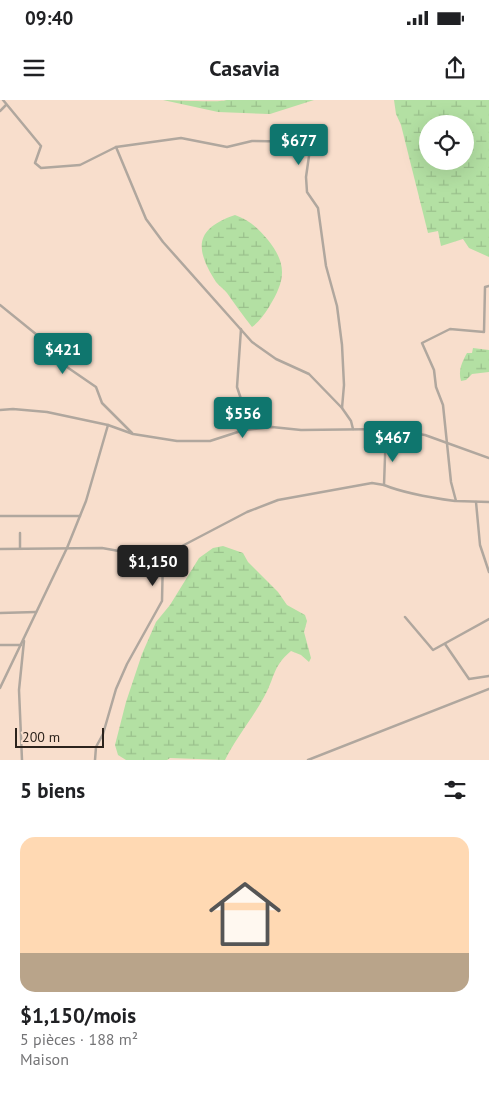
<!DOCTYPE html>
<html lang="fr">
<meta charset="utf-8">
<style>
:root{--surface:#fff;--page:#f2f2f2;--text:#202124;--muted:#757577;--accent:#0f766e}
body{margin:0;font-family:"PT Sans",sans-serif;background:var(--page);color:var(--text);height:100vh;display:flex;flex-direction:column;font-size:19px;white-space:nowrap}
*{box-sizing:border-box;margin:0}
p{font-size:16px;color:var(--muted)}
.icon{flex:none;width:28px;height:28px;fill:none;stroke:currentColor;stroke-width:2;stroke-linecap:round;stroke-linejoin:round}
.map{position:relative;height:660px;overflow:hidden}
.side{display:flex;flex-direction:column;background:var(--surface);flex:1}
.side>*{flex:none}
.controls{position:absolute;left:419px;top:15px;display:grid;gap:10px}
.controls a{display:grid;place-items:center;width:55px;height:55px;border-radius:50%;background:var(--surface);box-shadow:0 5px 20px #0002;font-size:25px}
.scale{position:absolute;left:15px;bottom:12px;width:89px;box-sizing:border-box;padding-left:5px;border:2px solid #2c231c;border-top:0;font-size:14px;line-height:18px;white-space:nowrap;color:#2c231c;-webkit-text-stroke:4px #f8decc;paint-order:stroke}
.price{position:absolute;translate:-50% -42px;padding:0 11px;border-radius:5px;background:var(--accent);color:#fff;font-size:16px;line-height:32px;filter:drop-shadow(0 1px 2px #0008)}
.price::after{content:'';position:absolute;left:50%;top:30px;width:15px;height:11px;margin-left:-8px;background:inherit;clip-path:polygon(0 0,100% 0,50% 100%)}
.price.on{background:#222;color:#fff}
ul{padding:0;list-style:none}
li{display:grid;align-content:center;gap:10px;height:265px;padding:0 20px}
li span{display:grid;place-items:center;height:155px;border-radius:15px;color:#555}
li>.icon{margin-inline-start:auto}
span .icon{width:90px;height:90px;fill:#fffc;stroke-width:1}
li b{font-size:21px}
h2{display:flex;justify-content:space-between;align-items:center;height:60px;padding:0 20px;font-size:21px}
.status{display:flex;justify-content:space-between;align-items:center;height:35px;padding:0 25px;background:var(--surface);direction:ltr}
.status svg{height:14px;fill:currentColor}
header{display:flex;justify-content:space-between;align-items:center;height:65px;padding:0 20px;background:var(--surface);font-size:22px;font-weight:700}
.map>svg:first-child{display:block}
.wetland{fill:url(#wetland-marsh);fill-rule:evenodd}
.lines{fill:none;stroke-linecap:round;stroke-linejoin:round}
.street{stroke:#b0a79e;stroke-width:2.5}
</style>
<div class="status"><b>09:40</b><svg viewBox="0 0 49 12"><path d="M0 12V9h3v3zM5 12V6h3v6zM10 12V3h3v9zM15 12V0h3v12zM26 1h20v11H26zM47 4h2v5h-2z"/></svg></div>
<header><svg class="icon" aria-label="menu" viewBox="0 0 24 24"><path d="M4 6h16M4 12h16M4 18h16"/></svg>Casavia<svg class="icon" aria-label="share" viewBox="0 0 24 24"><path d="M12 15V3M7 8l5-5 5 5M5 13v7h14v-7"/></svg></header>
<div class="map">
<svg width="489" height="660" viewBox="0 0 489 660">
<defs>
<pattern id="wetland-marsh" width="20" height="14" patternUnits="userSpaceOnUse" patternTransform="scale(1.25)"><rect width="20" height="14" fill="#b3e0a3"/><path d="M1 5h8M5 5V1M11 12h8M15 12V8" fill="none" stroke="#9ac08c"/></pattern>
</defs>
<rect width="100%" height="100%" fill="#f8decc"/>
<g class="wetland">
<path d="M163,0C177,0 217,3 227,0H314L270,14L218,12Z"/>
<path d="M394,0H489V157L469,148L463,139L441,146L438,131L428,133L401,25L396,14ZM428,24H465V61H428Z"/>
<path d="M235,115C249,120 258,128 268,140C288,165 285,181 269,207C264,215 259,222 252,227C243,216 235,204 227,193C224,189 219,186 216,182C195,149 194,129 235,115Z"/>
<path d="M473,248L489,250V272L472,274L466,280L461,281C458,270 462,262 467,253H472Z"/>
<path d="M223,446L243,453L248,462L278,492L287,505L305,515L307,521L304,532L311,558L309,562L301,555L291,551C272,567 275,578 264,597C252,619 236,638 225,660L170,658L167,660H126L118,655L115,645L126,602L142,554L156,522L170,505L199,458L213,448Z"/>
</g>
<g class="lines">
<g class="street">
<path d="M3,0L41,46L35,63L41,68L80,65L116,47L181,38L227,47L252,41L311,42L306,77L307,92L318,108L326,166L337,206L342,245L344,285L342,308"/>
<path d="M0,11L6,5"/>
<path d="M116,47L146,119L163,142L252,242L276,259L309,274L342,308L351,321L353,329"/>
<path d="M489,186L485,187L484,232L450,229L422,243L434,270L436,287L443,305L451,382L456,401L489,402"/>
<path d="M0,205L42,239L64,265L96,287L102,303L132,333"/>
<path d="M241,229L237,287L243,305L244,330"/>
<path d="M0,310L13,309L47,312L108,325L133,334L177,341H210L244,330L272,327L301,330L386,329L425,335L489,358"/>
<path d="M386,329L384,385C406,394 433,398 455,401"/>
<path d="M476,402L480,445L489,472"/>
<path d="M0,416H80"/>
<path d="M20,433V448"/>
<path d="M0,449L102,448L119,451L122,447H140L163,456"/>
<path d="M163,456L247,412L278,400L372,383L384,385"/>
<path d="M0,513L36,512"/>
<path d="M405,517L433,550L489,519"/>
<path d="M445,544L469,579L489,576"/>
<path d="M0,545H21"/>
<path d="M0,588L67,448L86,401L108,325"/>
<path d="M22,660L19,590L24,541"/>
<path d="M95,660L96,647L103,634L116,589L127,564L162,501L163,456"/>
<path d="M308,660L489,589"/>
</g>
</g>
</svg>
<div class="controls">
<a><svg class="icon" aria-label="locate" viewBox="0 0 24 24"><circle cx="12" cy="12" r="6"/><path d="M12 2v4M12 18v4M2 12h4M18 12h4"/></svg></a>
</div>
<div class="scale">200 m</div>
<b class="price" style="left:299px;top:66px">$677</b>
<b class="price" style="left:63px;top:275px">$421</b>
<b class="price" style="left:243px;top:339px">$556</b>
<b class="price" style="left:393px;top:363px">$467</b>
<b class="price on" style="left:153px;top:487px">$1,150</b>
</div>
<section class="side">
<h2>5 biens<svg class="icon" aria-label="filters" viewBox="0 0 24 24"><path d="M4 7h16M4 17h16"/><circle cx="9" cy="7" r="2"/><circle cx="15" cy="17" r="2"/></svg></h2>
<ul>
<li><span style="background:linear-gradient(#ffd9b3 75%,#b9a48a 0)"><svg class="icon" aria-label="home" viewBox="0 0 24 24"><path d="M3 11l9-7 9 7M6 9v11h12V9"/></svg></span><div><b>$1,150/mois</b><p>5 pièces · 188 m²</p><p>Maison</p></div></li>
</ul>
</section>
